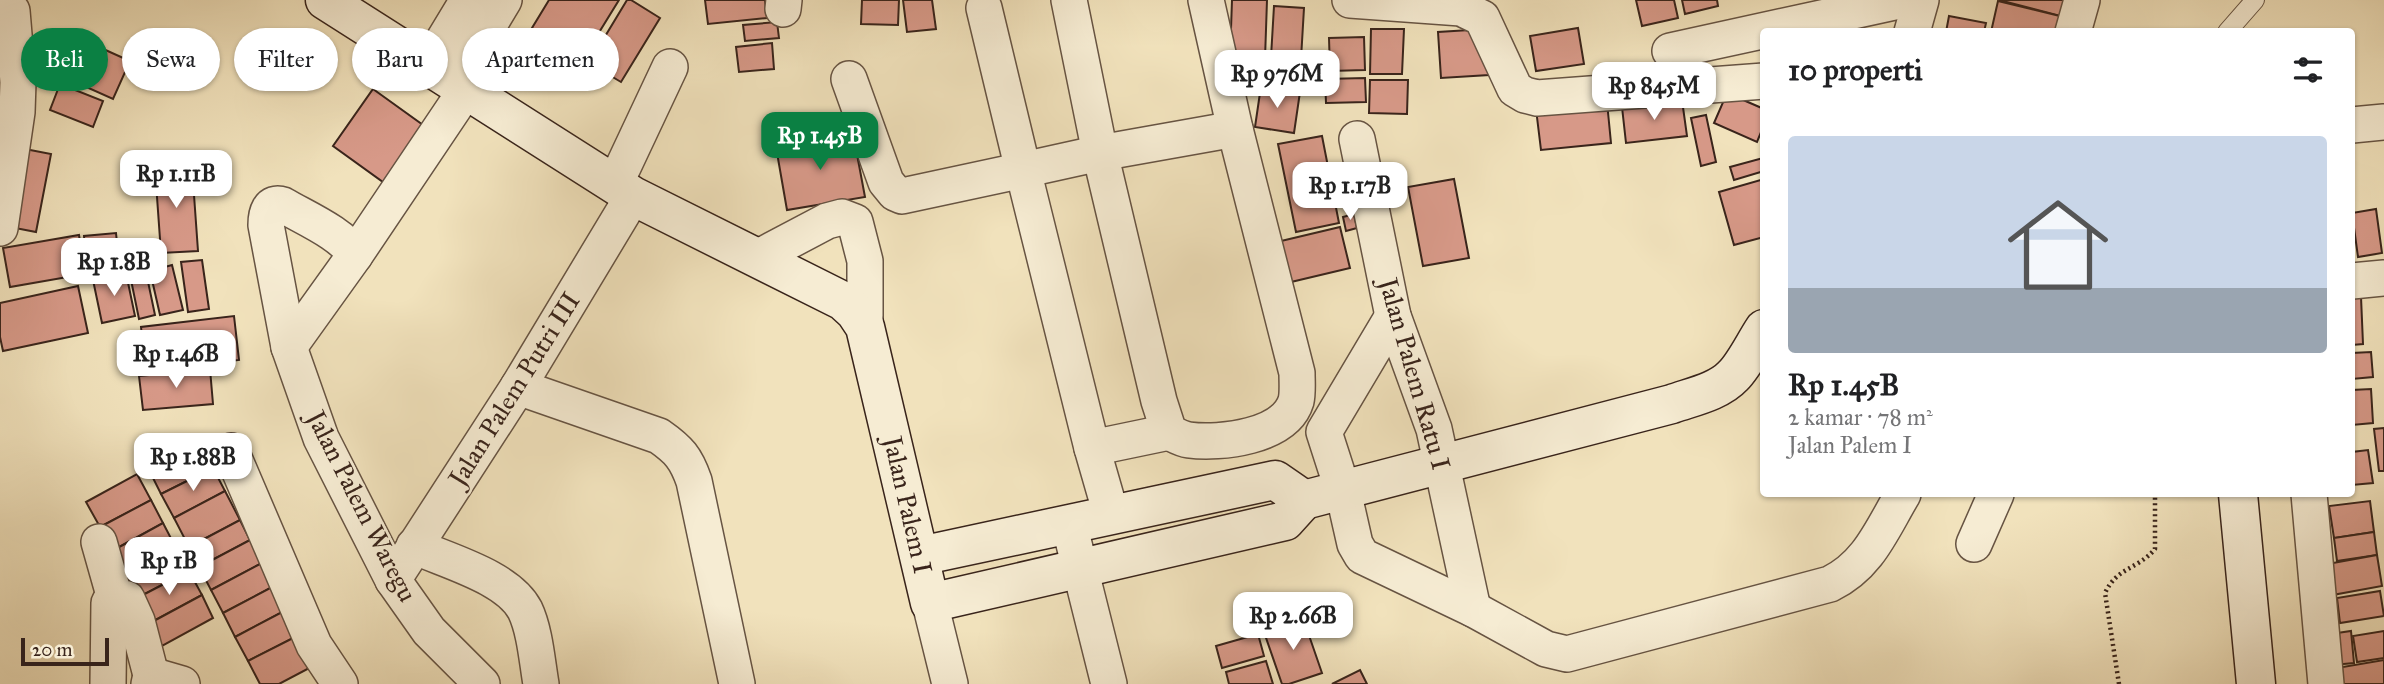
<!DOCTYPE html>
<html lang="id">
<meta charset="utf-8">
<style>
:root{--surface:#fff;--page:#f6f6f6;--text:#202124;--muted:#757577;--line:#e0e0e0;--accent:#0b8043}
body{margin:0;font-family:"IM FELL Great Primer",serif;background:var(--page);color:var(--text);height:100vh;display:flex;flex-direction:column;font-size:26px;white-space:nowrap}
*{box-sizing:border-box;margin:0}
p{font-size:23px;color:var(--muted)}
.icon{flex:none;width:38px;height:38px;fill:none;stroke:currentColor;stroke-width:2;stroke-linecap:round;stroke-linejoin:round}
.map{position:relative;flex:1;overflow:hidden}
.drawer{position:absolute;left:1760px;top:28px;width:595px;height:469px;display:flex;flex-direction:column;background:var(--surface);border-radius:7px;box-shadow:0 2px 5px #0004}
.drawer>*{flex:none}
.hud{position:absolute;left:21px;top:28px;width:665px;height:63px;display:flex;gap:14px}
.scale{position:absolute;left:21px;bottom:18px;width:88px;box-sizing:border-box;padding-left:7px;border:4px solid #39241b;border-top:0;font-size:19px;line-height:24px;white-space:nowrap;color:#39241b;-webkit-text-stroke:5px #f6ecd3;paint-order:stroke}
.price{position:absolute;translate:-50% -60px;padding:0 16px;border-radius:14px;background:#fff;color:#222;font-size:23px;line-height:46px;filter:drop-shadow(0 2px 4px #0008)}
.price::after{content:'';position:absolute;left:50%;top:42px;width:21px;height:16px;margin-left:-10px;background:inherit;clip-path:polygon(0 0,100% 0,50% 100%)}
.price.selected{background:var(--accent);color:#fff}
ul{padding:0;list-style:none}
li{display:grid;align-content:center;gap:14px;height:371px;padding:0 28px}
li+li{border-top:2px solid var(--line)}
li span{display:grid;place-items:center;height:217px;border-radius:7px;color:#555}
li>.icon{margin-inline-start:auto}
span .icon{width:126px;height:126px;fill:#fffc;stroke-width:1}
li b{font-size:30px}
h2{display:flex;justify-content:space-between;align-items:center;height:84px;padding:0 28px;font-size:30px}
.tag{padding:0 24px;border-radius:32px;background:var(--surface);box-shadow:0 2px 5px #0004;font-size:24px;line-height:63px}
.tag.selected{background:var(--accent);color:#fff}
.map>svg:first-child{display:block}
.building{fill:#d79988;stroke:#39241b;stroke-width:2}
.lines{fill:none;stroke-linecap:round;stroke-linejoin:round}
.lane-casing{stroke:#675443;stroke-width:20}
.street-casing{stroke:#675443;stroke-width:38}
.secondary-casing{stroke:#39241b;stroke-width:41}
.path{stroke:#39241b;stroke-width:4.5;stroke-dasharray:2 3.5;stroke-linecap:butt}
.lane{stroke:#f6ecd3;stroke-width:18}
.street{stroke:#f6ecd3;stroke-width:35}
.secondary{stroke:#f6ecd3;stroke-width:38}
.labels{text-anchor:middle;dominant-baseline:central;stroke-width:5;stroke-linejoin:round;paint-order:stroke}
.street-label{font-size:26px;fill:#39241b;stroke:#f6ecd3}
</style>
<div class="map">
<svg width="2384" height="684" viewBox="0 0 2384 684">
<rect width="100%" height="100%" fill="#f1e2bc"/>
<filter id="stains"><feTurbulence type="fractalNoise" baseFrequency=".00286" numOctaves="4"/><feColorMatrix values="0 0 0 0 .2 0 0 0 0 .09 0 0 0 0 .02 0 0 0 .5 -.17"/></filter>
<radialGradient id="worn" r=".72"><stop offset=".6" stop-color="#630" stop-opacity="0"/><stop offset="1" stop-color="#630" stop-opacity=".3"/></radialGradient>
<g class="building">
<path d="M549,0H619L582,60L532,28Z"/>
<path d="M627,0H631L660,18L621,82L589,63Z"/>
<path d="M705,0H765L767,18L708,24Z"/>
<path d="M862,0H899L898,25L861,24Z"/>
<path d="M903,0H932L936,29L907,32Z"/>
<path d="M1232,0H1267L1265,59L1230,58Z"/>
<path d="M1636,0H1674L1678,18L1642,26Z"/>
<path d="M1682,0H1717L1718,6L1685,14Z"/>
<path d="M1999,0H2072L2068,18Z"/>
<path d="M1998,1L2068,18L2065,32H1991Z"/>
<path d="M1274,6L1304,8L1301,59L1271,57Z"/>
<path d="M1949,16L1986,23L1984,32H1946Z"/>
<path d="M777,22L779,38L745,41L743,25Z"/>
<path d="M1578,28L1584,64L1536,71L1530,36Z"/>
<path d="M1371,29H1404L1402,74H1370Z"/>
<path d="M1486,29L1489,75L1441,78L1438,32Z"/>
<path d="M1364,37L1365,70L1330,71L1329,38Z"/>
<path d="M772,43L774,69L739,72L736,47Z"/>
<path d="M101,48L130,61L113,99L84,86Z"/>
<path d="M1365,78L1366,102L1326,103L1325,79Z"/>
<path d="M1370,80H1408L1407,114L1369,113Z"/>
<path d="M60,84L103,101L93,127L50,110Z"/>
<path d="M1261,86L1300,92L1294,133L1255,127Z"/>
<path d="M373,89L423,125L383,182L333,146Z"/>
<path d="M1727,93L1764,109V125L1757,142L1714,123Z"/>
<path d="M1682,100L1687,136L1626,143L1622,107Z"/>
<path d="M1607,102L1611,143L1541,150L1536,109Z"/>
<path d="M1706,115L1716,162L1701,166L1691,118Z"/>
<path d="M853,133L865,197L787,210L776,147Z"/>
<path d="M1322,136L1339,223L1296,232L1278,144Z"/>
<path d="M25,149L51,154L36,232L10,227Z"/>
<path d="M1763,158L1764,171L1734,180L1730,167Z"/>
<path d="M192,167L198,251L161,253L155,169Z"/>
<path d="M1454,179L1469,258L1423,266L1408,187Z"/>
<path d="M1764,179V237L1734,245L1719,192Z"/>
<path d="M2376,209L2382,253L2358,257L2352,213Z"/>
<path d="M1354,214L1357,228L1346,231L1343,217Z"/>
<path d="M1340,227L1350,268L1291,282L1281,241Z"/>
<path d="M116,233L120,272L87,275L84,236Z"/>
<path d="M79,235L85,274L10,287L3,248Z"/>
<path d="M202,260L209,309L188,312L181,262Z"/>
<path d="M172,265L183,310L160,315L150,271Z"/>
<path d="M146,272L155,315L139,319L130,275Z"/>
<path d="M126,273L135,316L102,323L93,280Z"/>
<path d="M78,286L88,333L3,351L0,337V303Z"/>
<path d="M2352,297H2361L2363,344L2352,345Z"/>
<path d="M234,316L239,360L146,372L141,327Z"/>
<path d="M2371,352L2373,377L2352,379V353Z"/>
<path d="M210,369L213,404L143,410L139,376Z"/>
<path d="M2371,389L2373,423L2352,425V390Z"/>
<path d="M2384,428V471H2379L2374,429Z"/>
<path d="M201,444L213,468L161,494L149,470Z"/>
<path d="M2368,450L2373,483L2352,485V452Z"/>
<path d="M213,468L225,491L174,518L161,494Z"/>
<path d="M137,474L151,500L100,527L86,502Z"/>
<path d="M225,491L240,520L189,547L174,518Z"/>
<path d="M151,500L163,523L112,551L100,527Z"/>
<path d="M2370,501L2374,532L2334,538L2329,506Z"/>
<path d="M240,520L250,540L199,567L189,547Z"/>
<path d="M163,523L176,548L125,575L112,551Z"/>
<path d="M2374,532L2377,555L2337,561L2334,538Z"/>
<path d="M250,540L262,563L211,590L199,567Z"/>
<path d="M176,548L189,571L137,598L125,575Z"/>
<path d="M2377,555L2382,586L2327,596L2322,565Z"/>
<path d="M262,563L274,586L223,613L211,590Z"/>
<path d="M189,571L202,595L150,623L137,598Z"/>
<path d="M274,586L286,610L235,637L223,613Z"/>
<path d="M2380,591L2384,616L2340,623L2337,598Z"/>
<path d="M202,595L213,618L162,646L150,623Z"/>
<path d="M286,610L299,635L248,661L235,637Z"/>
<path d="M1303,618L1322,673L1289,684H1282L1264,632Z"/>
<path d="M2351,631L2354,663L2333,665L2330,634Z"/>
<path d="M2384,631V658L2357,662L2353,636Z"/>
<path d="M1258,634L1264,656L1222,668L1216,646Z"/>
<path d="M299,635L315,665L279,684H260L248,661Z"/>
<path d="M2384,660V684H2334L2331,669Z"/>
<path d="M1266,661L1273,684H1229L1226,672Z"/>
<path d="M1360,670L1367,684H1332Z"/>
</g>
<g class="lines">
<defs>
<path id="lane" d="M2227,32L2255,0"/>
<g id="street">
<path d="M1069,0L1100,153L1159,401L1169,432C1175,435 1182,439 1189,440C1220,444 1285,437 1296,401C1298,393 1297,382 1297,373L1235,129"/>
<path d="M1350,0L1461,8L1482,18L1515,89L1525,95L1537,98L1764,81"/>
<path d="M984,8L1023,170L1100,153L1235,129L1206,0"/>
<path d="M783,9L784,0"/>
<path d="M1912,32L1921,0"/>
<path d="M2073,32L2082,0"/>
<path d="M1670,51L1904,0"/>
<path d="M428,66L468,0"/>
<path d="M849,79L886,182L895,193L902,196L1023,170L1092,448L1111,514"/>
<path d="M454,83L504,0"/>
<path d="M2352,125L2384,122"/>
<path d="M1357,139L1393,316L1434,429L1473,609"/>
<path d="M615,184L670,67"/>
<path d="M0,228L17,112L18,82L12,11"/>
<path d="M355,255C343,234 305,218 283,205C269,200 266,214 266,225L289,347L321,438L393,580L429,631L482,684"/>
<path d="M757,258L827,221L842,217L855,222L865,261V327"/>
<path d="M2352,281L2384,278"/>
<path d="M1393,316L1324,432L1343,491L1355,544L1362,556L1473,609L1546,649L1567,654L1830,584C1869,565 1882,529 1903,494"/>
<path d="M289,347L355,255L466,90"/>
<path d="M518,387L659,436C679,450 686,458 694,481L737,684"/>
<path d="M1092,448L1169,432"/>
<path d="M231,451L314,645L340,684"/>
<path d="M2309,494L2326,684"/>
<path d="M1069,524L1109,684"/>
<path d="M99,542L114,595L127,599L137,621L151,675"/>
<path d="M1974,544L1996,494"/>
<path d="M414,546C447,561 508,577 525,610C535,631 537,661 541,684"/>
<path d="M393,580L518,387L633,196"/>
<path d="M930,603L950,684"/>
<path d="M108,684L109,603L114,595"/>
<path d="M149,684L151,675L182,684"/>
</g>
<g id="secondary">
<path d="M325,0L633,196L843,301L855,312L865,327L930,603L1285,521L1304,500L1275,480L920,556"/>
<path d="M2238,494L2256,684"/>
<path d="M1304,500L1672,404C1691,397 1718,392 1733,376C1745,364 1754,344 1764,329"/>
</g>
</defs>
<use href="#lane" class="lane-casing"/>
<use href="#street" class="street-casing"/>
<use href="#secondary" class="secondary-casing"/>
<path class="path" d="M2119,684L2105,593C2117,567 2137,570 2155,549V494"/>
<use href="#lane" class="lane"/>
<use href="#street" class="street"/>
<use href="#secondary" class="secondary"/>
</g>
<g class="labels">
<g class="street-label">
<text transform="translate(1415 374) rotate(74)">Jalan Palem Ratu I</text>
<text transform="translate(514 389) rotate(-58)">Jalan Palem Putri III</text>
<text transform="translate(908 505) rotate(77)">Jalan Palem I</text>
<text transform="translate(362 506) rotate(63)">Jalan Palem Waregu</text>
</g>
</g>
<rect width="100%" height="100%" filter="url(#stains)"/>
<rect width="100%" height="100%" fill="url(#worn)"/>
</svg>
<div class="scale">20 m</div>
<b class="price" style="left:1277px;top:110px">Rp 976M</b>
<b class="price" style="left:1654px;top:122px">Rp 845M</b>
<b class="price selected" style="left:820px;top:172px">Rp 1.45B</b>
<b class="price" style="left:176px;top:210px">Rp 1.11B</b>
<b class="price" style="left:1350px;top:222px">Rp 1.17B</b>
<b class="price" style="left:114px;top:298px">Rp 1.8B</b>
<b class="price" style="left:176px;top:390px">Rp 1.46B</b>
<b class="price" style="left:193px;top:493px">Rp 1.88B</b>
<b class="price" style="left:169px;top:597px">Rp 1B</b>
<b class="price" style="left:1293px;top:652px">Rp 2.66B</b>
<div class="hud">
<a class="tag selected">Beli</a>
<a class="tag">Sewa</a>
<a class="tag">Filter</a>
<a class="tag">Baru</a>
<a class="tag">Apartemen</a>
</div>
<section class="drawer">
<h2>10 properti<svg class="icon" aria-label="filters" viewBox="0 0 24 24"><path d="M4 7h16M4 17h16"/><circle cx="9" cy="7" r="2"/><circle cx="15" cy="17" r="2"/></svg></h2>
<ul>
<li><span style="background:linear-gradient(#c9d6e8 70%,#9aa5b1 0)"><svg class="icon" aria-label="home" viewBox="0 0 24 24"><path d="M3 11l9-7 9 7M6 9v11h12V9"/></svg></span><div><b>Rp 1.45B</b><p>2 kamar · 78 m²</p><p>Jalan Palem I</p></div></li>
</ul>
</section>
</div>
